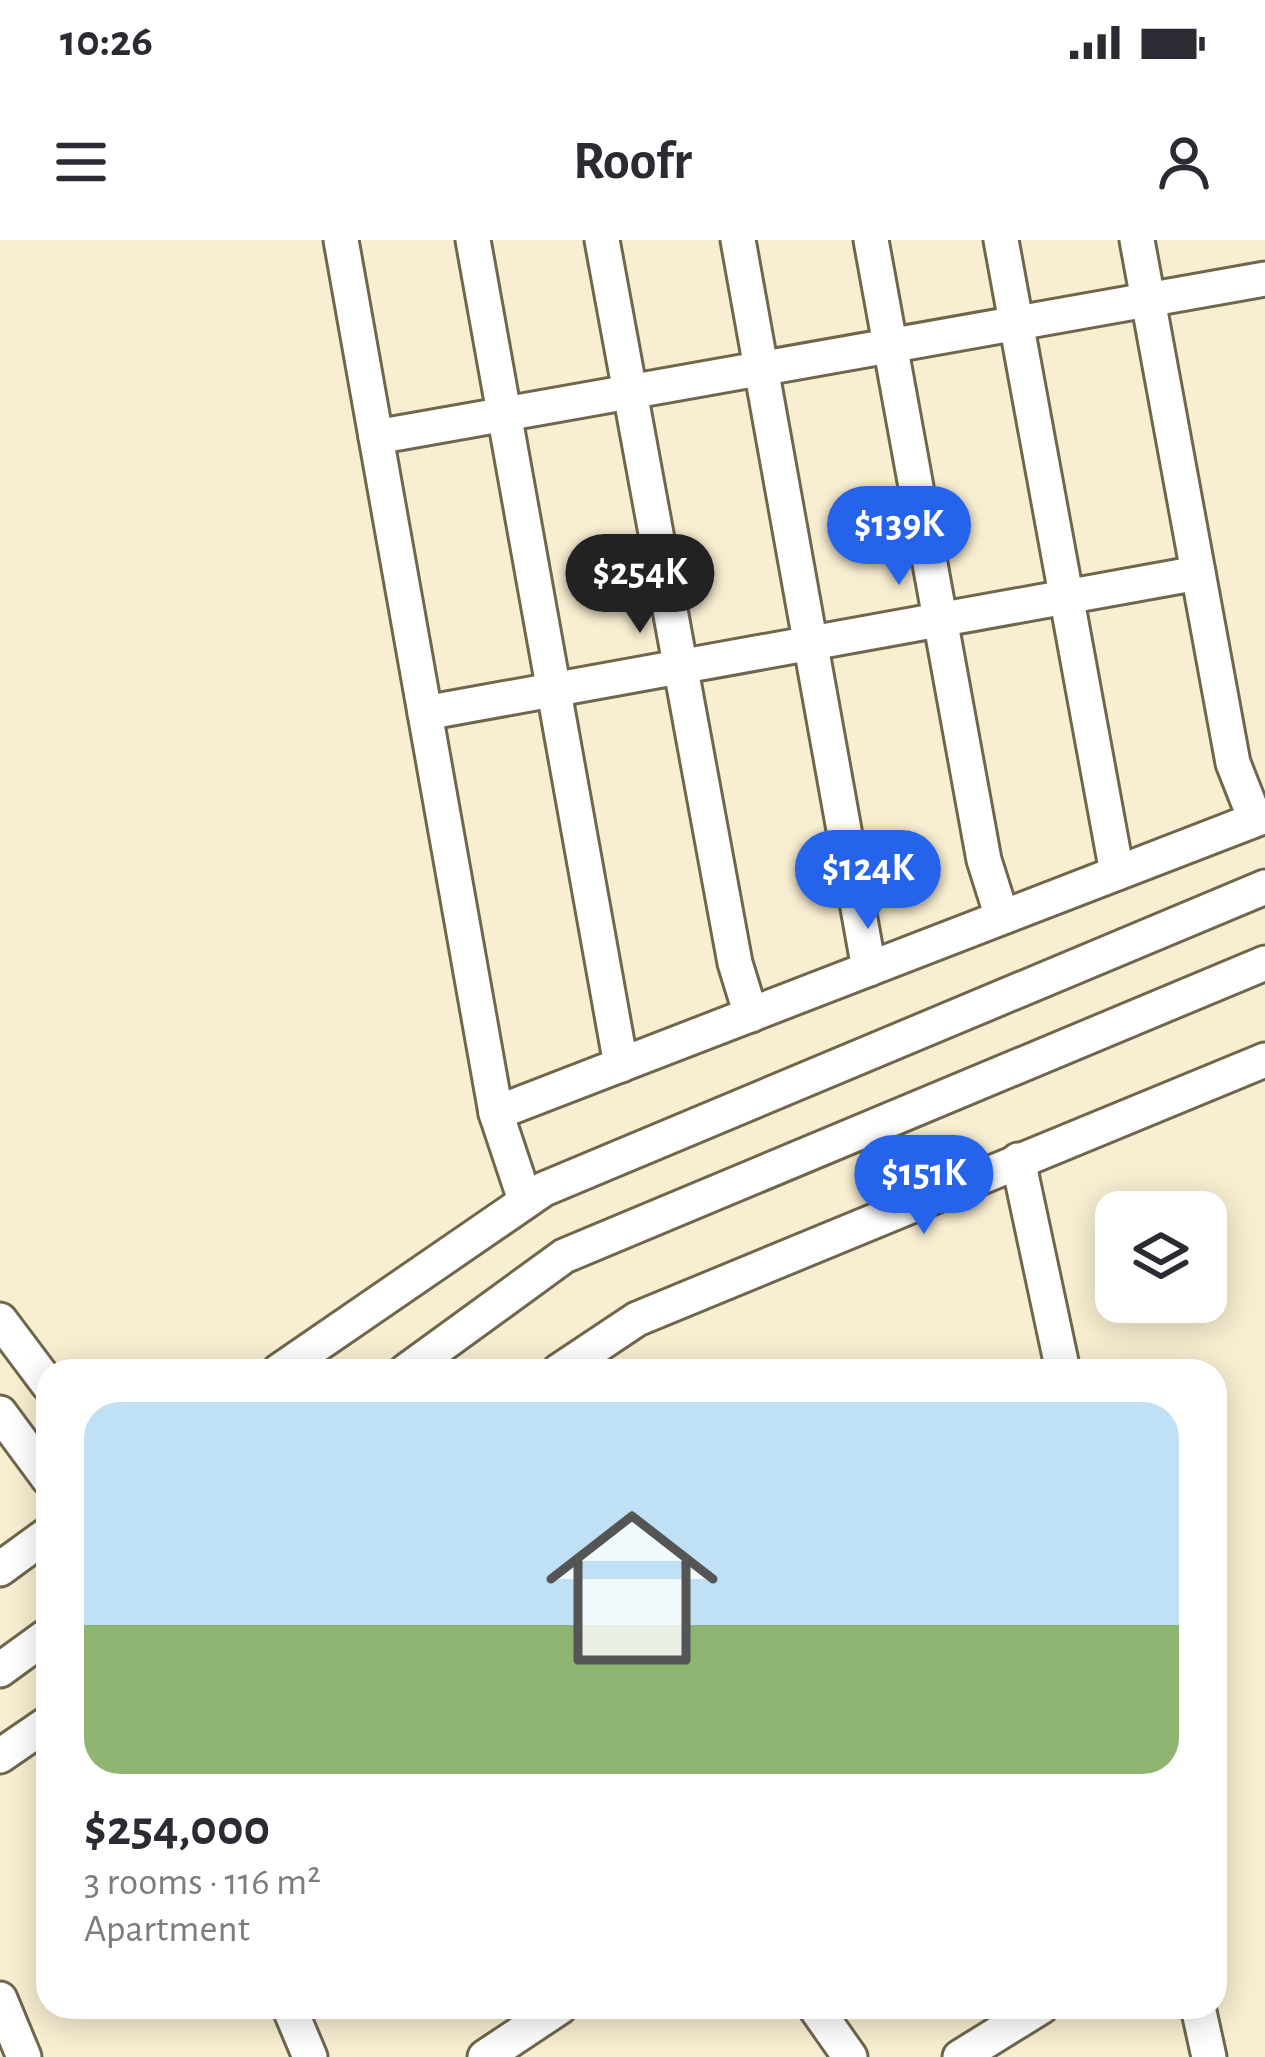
<!DOCTYPE html>
<meta charset="utf-8">
<style>
:root{--surface:#fff;--page:#f2f2f3;--text:#2b2b33;--muted:#7c7c81;--line:#e1e1e2;--accent:#2563eb}
body{margin:0;font-family:"Alegreya Sans",sans-serif;background:var(--page);color:var(--text);height:100vh;display:flex;flex-direction:column;font-size:45px;white-space:nowrap}
*{box-sizing:border-box;margin:0}
p{font-size:39px;color:var(--muted)}
.icon{flex:none;width:66px;height:66px;fill:none;stroke:currentColor;stroke-width:2;stroke-linecap:round;stroke-linejoin:round}
.map{position:relative;flex:1;overflow:hidden}
.sheet{position:absolute;left:36px;top:1119px;width:1191px;height:660px;display:flex;flex-direction:column;background:var(--surface);border-radius:36px;box-shadow:0 6px 30px #0003}
.sheet>*{flex:none}
.fabs{position:absolute;left:1095px;top:951px;display:grid;gap:24px}
.fabs a{display:grid;place-items:center;width:132px;height:132px;border-radius:24px;background:var(--surface);box-shadow:0 6px 30px #0003;font-size:60px}
.price{position:absolute;translate:-50% -102px;padding:0 27px;border-radius:42px;background:var(--accent);color:#fff;font-size:39px;line-height:78px;filter:drop-shadow(0 3px 6px #0008)}
.price::after{content:'';position:absolute;left:50%;top:72px;width:36px;height:27px;margin-left:-18px;background:inherit;clip-path:polygon(0 0,100% 0,50% 100%)}
.price.selected{background:#222;color:#fff}
ul{padding:0;list-style:none}
li{display:grid;align-content:center;gap:24px;height:636px;padding:0 48px}
li+li{border-top:3px solid var(--line)}
li span{display:grid;place-items:center;height:372px;border-radius:36px;color:#555}
li>.icon{margin-inline-start:auto}
span .icon{width:216px;height:216px;fill:#fffc;stroke-width:1}
li b{font-size:51px}
.status{display:flex;justify-content:space-between;align-items:center;height:84px;padding:0 60px;background:var(--surface);direction:ltr}
.status svg{height:33px;fill:currentColor}
header{display:flex;justify-content:space-between;align-items:center;height:156px;padding:0 48px;background:var(--surface);font-size:54px;font-weight:600}
.map>svg:first-child{display:block}
.lines{fill:none;stroke-linecap:round;stroke-linejoin:round}
.minor-casing{stroke:#6f664c;stroke-width:39}
.minor{stroke:#fff;stroke-width:33}
</style>
<div class="status"><b>10:26</b><svg viewBox="0 0 49 12"><path d="M0 12V9h3v3zM5 12V6h3v6zM10 12V3h3v9zM15 12V0h3v12zM26 1h20v11H26zM47 4h2v5h-2z"/></svg></div>
<header><svg class="icon" aria-label="menu" viewBox="0 0 24 24"><path d="M4 6h16M4 12h16M4 18h16"/></svg>Roofr<svg class="icon" aria-label="person" viewBox="0 0 24 24"><circle cx="12" cy="8" r="4"/><path d="M4 21q1-7 8-7t8 7"/></svg></header>
<div class="map">
<svg width="1265" height="1817" viewBox="0 0 1265 1817">
<rect width="100%" height="100%" fill="#f8eed1"/>
<g class="lines">
<defs>
<g id="minor">
<path d="M341,0L496,873L525,960"/>
<path d="M473,0L621,825"/>
<path d="M602,0L735,723L751,775"/>
<path d="M738,0L869,729"/>
<path d="M871,0L984,620L1002,677"/>
<path d="M1001,0L1117,633"/>
<path d="M1137,0L1233,523L1255,579"/>
<path d="M376,197L1265,39"/>
<path d="M425,473L1198,333"/>
<path d="M496,873L1265,576"/>
<path d="M1018,920L1063,1131"/>
<path d="M0,1080L48,1144"/>
<path d="M279,1131L544,949L1265,647"/>
<path d="M406,1131L564,1016L1265,723"/>
<path d="M559,1131L637,1079L1265,820"/>
<path d="M0,1173L48,1238"/>
<path d="M0,1329L48,1294"/>
<path d="M0,1430L48,1395"/>
<path d="M0,1516L48,1483"/>
<path d="M0,1759L24,1817"/>
<path d="M289,1767L310,1817"/>
<path d="M815,1767L850,1817"/>
<path d="M1198,1767L1209,1817"/>
<path d="M485,1817L560,1767"/>
<path d="M960,1817L1041,1767"/>
</g>
</defs>
<use href="#minor" class="minor-casing"/>
<use href="#minor" class="minor"/>
</g>
</svg>
<div class="fabs">
<a><svg class="icon" aria-label="layers" viewBox="0 0 24 24"><path d="M12 4l9 5-9 5-9-5zM3 14l9 5 9-5"/></svg></a>
</div>
<b class="price" style="left:899px;top:348px">$139K</b>
<b class="price selected" style="left:640px;top:396px">$254K</b>
<b class="price" style="left:868px;top:692px">$124K</b>
<b class="price" style="left:924px;top:997px">$151K</b>
<section class="sheet">
<ul>
<li><span style="background:linear-gradient(#bfe0f5 60%,#8fb573 0)"><svg class="icon" aria-label="home" viewBox="0 0 24 24"><path d="M3 11l9-7 9 7M6 9v11h12V9"/></svg></span><div><b>$254,000</b><p>3 rooms · 116 m²</p><p>Apartment</p></div></li>
</ul>
</section>
</div>
